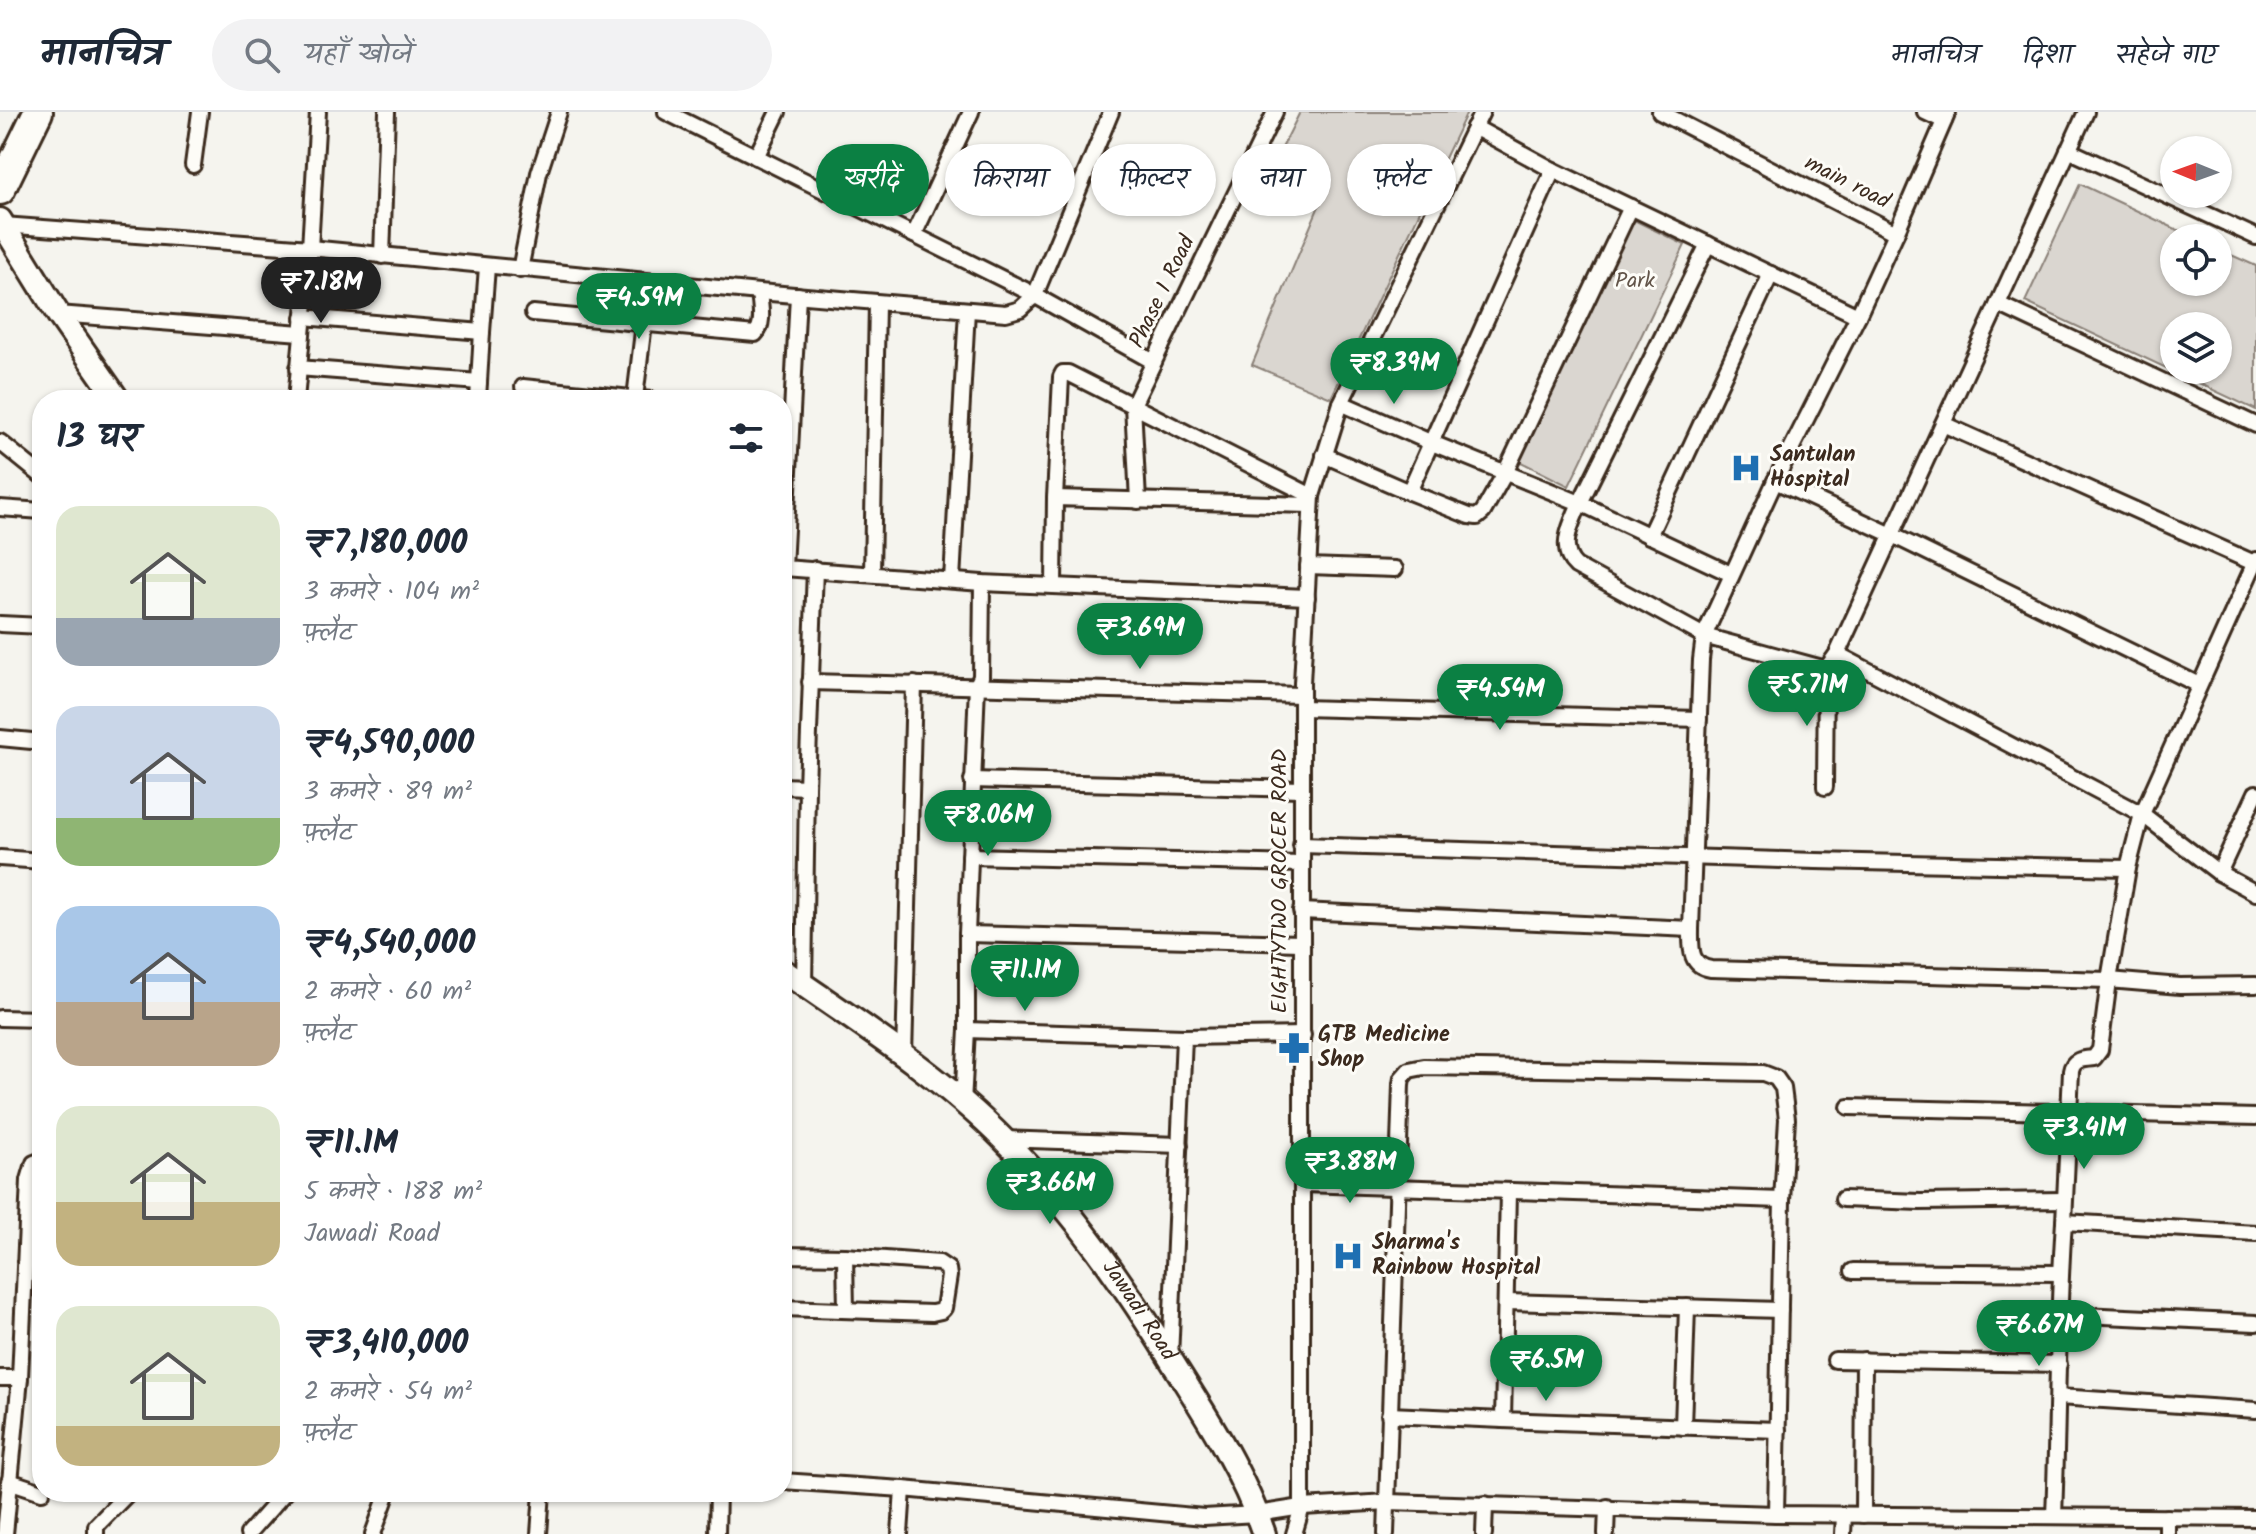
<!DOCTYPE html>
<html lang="hi">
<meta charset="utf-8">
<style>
:root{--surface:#fff;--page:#f2f2f3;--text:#1f2937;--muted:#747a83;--line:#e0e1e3;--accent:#0b8043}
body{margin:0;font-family:Kalam,"Playpen Sans Deva",sans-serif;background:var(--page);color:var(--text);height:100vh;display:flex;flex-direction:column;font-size:30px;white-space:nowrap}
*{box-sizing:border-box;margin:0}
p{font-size:26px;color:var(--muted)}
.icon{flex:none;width:44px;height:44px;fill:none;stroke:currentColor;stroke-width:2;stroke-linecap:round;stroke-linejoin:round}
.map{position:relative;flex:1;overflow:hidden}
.side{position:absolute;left:32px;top:278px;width:760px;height:1112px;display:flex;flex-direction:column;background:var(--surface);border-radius:32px;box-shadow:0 2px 6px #0004}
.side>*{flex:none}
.hud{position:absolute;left:816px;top:32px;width:760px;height:72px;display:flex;gap:16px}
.needle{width:52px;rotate:271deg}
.fabs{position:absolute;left:2160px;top:24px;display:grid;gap:16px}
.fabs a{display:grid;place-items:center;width:72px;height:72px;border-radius:50%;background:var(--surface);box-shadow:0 2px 6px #0004;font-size:40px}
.price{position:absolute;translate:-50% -68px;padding:0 18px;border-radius:28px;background:var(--accent);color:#fff;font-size:26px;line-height:52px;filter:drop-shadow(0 2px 4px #0008)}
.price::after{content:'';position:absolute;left:50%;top:48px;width:24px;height:18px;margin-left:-12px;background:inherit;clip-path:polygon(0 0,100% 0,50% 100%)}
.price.selected{background:#222;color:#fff}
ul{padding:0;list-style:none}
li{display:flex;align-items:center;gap:24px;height:200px;padding:0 24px}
li span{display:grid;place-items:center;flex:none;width:224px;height:160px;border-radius:24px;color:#555}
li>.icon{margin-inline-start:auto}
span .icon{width:96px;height:96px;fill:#fffc;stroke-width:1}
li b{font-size:34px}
h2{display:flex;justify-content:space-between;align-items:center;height:96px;padding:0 24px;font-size:34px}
.pill{padding:0 28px;border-radius:36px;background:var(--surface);box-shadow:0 2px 6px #0004;font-size:28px;line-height:72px}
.pill.selected{background:var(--accent);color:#fff}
header{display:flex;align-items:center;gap:48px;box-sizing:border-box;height:112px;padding:0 40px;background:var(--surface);border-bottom:2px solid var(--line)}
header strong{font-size:38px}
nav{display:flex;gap:44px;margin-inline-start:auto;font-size:28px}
.search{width:560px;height:72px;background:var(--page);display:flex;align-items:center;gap:20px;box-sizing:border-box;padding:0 28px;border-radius:44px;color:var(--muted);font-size:30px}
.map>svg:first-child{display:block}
.green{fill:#dad6d0;stroke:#8a8077;stroke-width:2;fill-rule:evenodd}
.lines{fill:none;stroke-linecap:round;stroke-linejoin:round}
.street-casing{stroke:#3b2a1e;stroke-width:20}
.secondary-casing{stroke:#3b2a1e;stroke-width:28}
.highway-casing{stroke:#3b2a1e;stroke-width:34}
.street{stroke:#fdfcf7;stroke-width:14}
.secondary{stroke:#fdfcf7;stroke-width:22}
.highway{stroke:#fdfcf7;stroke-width:28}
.labels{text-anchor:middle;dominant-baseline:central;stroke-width:6;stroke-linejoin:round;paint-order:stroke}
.street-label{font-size:22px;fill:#3b2a1e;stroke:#fdfcf7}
.park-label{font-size:22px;fill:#63554a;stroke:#fdfcf7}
.poi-label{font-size:22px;font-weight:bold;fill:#3b2a1e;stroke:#fdfcf7;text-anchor:start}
</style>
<header>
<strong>मानचित्र</strong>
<div class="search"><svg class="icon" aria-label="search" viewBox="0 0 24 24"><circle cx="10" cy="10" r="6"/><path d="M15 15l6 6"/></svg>यहाँ खोजें</div>
<nav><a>मानचित्र</a><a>दिशा</a><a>सहेजे गए</a></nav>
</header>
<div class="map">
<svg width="2256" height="1422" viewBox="0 0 2256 1422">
<rect width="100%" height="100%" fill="#f5f4ee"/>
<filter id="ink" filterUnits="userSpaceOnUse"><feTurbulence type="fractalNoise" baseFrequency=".0125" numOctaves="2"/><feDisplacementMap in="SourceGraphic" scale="16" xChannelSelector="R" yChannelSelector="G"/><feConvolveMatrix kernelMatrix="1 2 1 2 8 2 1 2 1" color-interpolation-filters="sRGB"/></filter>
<g filter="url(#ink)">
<g class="green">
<path d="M1300,0H1467L1331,286L1252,253L1324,82L1270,60Z"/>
<path d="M2080,72L2195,126H2174V170H2218V137L2256,154V298L2025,190ZM2174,214H2218V258H2174Z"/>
<path d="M1632,107L1685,133L1569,374L1517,348Z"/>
</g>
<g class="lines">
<defs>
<g id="street">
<path d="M666,0L1025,178L1154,250"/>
<path d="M1660,0L1896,121L1948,0"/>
<path d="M1925,0L1944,9"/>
<path d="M1474,15L1553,58L1858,204"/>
<path d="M2068,38L2256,125"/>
<path d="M756,45L778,0"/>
<path d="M193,53L200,0"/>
<path d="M3,113L310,136L759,180L1006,201L1020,197L1035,183L1111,0"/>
<path d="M1896,121L1858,204L1775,369L1704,524L1701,548L1691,817C1691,835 1689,854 1711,857L2109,868L2128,756L2142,702L2256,448"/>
<path d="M914,123L971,0"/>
<path d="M1708,132L1580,391C1572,410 1557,437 1576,454L1704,524L1826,557L1837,542L2086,0"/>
<path d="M382,144L387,0"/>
<path d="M520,158L539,61L559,0"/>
<path d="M798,183L784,456L982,471L1307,485"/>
<path d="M1998,192L2256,313"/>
<path d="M533,201L755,222C765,213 760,193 759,180"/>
<path d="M58,202L301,221"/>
<path d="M303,205L482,220L487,155"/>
<path d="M298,256L479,270L482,220"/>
<path d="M523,275L651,288"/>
<path d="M635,286L644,211"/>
<path d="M296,288L310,136L318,0"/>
<path d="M478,288L479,270"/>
<path d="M1341,291L1432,331L1580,391L1731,462"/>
<path d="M1943,312L2254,451"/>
<path d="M0,330L42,364"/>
<path d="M1324,343L1409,380L1553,58"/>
<path d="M1775,369L1892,423L2199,573"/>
<path d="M1409,380L1469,404L1477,405L1483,400L1505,361L1631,95"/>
<path d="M1055,386L1061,265L1063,261H1068L1312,384"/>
<path d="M1138,389L1133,293L1275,0"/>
<path d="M0,396L42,399"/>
<path d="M1649,424L1771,162"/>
<path d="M1308,454L1395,457"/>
<path d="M872,462L877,191"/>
<path d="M952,468L967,198"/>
<path d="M1054,474L1055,386L1311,393"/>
<path d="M0,512L42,514"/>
<path d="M1837,542L2142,702L2219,761L2256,781"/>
<path d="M810,570L1302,583"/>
<path d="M1302,596L1699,607"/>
<path d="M0,626L42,630"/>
<path d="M972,668L1302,677"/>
<path d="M782,674L807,675"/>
<path d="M1825,675L1826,557"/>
<path d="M1301,733L1816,749L2128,756"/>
<path d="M970,744L1301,752"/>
<path d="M0,746L42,749"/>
<path d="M2219,761L2256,681"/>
<path d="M1301,799L1691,817"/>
<path d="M967,822L1301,831"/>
<path d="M2256,873L2180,874L2109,868L2100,938L2094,946C2083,947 2073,947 2071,959L2064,1110L2256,1121"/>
<path d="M804,874L807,675L815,457"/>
<path d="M0,906L42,907"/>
<path d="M967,918V822L977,573L981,565L982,471"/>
<path d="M904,944L914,572"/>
<path d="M963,991L967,918L1184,925"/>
<path d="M1849,995L2256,1005"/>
<path d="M1003,1027L1180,1033"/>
<path d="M1303,1072L1782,1088"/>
<path d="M1508,1080L1503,1308L1778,1318"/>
<path d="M1843,1087L1920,1090L2064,1088"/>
<path d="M782,1143L845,1144L939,1151L948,1157L949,1164L944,1196L941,1199L932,1201L782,1196"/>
<path d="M845,1144L846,1198"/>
<path d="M1853,1159L2061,1161"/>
<path d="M1506,1190L1780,1198"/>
<path d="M2061,1202L2256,1211"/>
<path d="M1170,1246L1184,925L1303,923"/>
<path d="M1835,1248L2059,1252"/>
<path d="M0,1266H20"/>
<path d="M2058,1285L2256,1298"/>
<path d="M1389,1303L1503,1308"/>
<path d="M1683,1315L1687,1195"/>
<path d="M9,1369L42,1380"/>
<path d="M782,1369L903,1377"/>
<path d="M1863,1403L1864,1248"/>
<path d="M2054,1404C2058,1306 2057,1208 2064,1110"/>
<path d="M5,1422L20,1266L29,1068L34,1051L42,1048"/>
<path d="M96,1422V1414L129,1380"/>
<path d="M248,1422L285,1380"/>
<path d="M373,1422L388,1380"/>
<path d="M539,1422L542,1380"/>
<path d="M717,1422L718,1380"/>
<path d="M900,1422L903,1377L1204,1405L1257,1402L1302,1395L1388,1390L1776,1402L2256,1406"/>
<path d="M1294,1422L1302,1395V571L1312,384L1341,291L1482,0"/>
<path d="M1386,1422L1401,972L1402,966L1409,958L1424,955L1763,961L1776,966L1783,976L1787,1007L1782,1088L1776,1402"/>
<path d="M1484,1422L1485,1392"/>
<path d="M1606,1422L1607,1395"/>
<path d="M1843,1422L1844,1403"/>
<path d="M2167,1422V1405"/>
</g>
<g id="secondary">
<path d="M0,108L58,202L118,288"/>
<path id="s1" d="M782,858C858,911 939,962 1004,1028C1072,1096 1126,1175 1176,1256C1209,1308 1244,1363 1264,1422"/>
</g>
<path id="highway" d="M0,78L38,0"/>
</defs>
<use href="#street" class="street-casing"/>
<use href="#secondary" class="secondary-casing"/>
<use href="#highway" class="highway-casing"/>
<use href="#street" class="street"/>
<use href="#secondary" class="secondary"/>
<use href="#highway" class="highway"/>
</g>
</g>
<defs>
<symbol id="hospital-bare" viewBox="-9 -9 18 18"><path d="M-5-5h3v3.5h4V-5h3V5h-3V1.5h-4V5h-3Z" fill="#1f6fb2" stroke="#fdfcf7" stroke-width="2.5" paint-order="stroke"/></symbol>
<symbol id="pharmacy-bare" viewBox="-9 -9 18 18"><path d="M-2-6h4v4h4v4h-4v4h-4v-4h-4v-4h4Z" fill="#1f6fb2" stroke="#fdfcf7" stroke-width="2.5" paint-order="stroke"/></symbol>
</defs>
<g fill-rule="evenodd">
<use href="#hospital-bare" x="1724" y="334" width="44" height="44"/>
<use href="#pharmacy-bare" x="1272" y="914" width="44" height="44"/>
<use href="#hospital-bare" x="1326" y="1122" width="44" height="44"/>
</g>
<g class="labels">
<g class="street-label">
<text transform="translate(1847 71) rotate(27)">main road</text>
<text transform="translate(1163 180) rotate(-64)">Phase 1 Road</text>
<text transform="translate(1280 769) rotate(-90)">EIGHTYTWO GROCER ROAD</text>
<text stroke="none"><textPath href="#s1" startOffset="498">Jawadi Road</textPath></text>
</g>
<g class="park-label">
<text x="1635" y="169">Park</text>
</g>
<g class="poi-label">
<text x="1770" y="343">Santulan<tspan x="1770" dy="25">Hospital</tspan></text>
<text x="1318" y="923">GTB Medicine<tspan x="1318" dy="25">Shop</tspan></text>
<text x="1372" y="1131">Sharma's<tspan x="1372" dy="25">Rainbow Hospital</tspan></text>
</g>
</g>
</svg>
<div class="fabs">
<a><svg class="needle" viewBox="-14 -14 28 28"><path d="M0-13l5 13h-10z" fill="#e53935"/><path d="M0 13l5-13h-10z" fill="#747a83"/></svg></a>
<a><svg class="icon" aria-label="locate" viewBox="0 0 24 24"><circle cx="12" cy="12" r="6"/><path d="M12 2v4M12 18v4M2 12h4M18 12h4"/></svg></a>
<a><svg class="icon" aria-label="layers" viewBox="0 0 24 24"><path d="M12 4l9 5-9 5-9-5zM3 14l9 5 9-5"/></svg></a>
</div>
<b class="price selected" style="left:321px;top:213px">₹7.18M</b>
<b class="price" style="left:639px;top:229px">₹4.59M</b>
<b class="price" style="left:1394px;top:294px">₹8.39M</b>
<b class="price" style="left:1140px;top:559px">₹3.69M</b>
<b class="price" style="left:1807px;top:616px">₹5.71M</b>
<b class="price" style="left:1500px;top:620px">₹4.54M</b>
<b class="price" style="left:988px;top:746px">₹8.06M</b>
<b class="price" style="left:1025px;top:901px">₹11.1M</b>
<b class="price" style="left:2084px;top:1059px">₹3.41M</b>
<b class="price" style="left:1350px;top:1093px">₹3.88M</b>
<b class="price" style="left:1050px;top:1114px">₹3.66M</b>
<b class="price" style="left:2039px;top:1256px">₹6.67M</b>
<b class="price" style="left:1546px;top:1291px">₹6.5M</b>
<div class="hud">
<a class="pill selected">खरीदें</a>
<a class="pill">किराया</a>
<a class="pill">फ़िल्टर</a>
<a class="pill">नया</a>
<a class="pill">फ़्लैट</a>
</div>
<section class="side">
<h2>13 घर<svg class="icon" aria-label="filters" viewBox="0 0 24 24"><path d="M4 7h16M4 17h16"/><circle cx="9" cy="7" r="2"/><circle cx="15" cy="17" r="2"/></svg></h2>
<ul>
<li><span style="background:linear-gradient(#dfe7d0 70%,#9aa5b1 0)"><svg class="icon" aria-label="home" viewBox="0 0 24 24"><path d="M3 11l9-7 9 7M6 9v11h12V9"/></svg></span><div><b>₹7,180,000</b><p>3 कमरे · 104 m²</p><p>फ़्लैट</p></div></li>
<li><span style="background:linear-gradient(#c9d6e8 70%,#8fb573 0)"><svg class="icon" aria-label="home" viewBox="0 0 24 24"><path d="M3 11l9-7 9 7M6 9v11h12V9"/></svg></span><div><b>₹4,590,000</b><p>3 कमरे · 89 m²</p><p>फ़्लैट</p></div></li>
<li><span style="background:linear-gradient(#a9c7e8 60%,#b9a48a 0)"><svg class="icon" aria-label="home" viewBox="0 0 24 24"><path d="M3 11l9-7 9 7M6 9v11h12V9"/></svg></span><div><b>₹4,540,000</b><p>2 कमरे · 60 m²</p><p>फ़्लैट</p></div></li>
<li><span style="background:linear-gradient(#dfe7d0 60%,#c2b280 0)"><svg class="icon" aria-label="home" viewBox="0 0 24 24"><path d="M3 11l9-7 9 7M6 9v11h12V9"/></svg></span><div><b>₹11.1M</b><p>5 कमरे · 188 m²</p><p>Jawadi Road</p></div></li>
<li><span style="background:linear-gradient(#dfe7d0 75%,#c2b280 0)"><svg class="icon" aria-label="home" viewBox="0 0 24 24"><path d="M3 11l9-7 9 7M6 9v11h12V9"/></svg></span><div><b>₹3,410,000</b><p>2 कमरे · 54 m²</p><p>फ़्लैट</p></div></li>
</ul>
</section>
</div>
